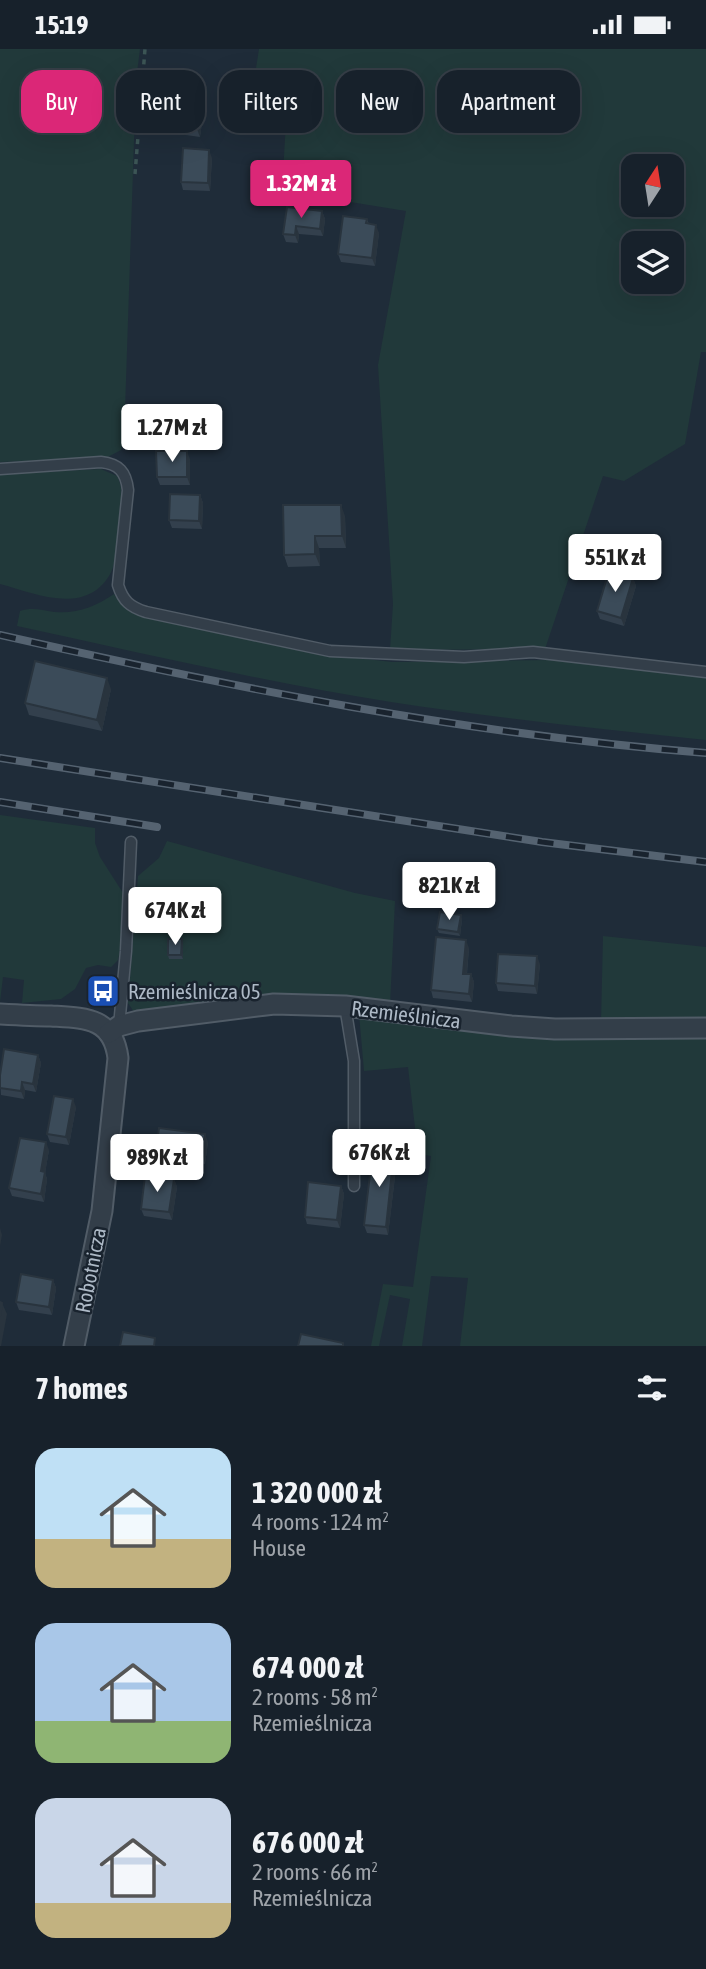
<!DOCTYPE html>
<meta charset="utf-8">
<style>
:root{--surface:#17212b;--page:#242e37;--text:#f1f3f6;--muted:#9ea3a9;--line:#363e47;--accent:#db2777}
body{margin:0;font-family:"Asap Condensed",sans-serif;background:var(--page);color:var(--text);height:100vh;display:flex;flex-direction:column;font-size:26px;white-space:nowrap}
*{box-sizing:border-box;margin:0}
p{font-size:23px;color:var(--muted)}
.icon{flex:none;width:38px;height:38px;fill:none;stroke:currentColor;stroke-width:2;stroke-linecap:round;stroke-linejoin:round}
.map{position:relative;height:1297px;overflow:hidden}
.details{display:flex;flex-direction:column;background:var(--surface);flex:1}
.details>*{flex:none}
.banner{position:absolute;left:21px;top:21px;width:665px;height:63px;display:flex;gap:14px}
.needle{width:46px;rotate:12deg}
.fabs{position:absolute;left:621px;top:105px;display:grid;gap:14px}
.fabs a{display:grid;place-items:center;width:63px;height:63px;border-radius:14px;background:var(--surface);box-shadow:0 7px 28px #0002,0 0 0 2px var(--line);font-size:35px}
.price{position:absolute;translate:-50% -60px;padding:0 16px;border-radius:7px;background:#fff;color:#222;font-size:23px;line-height:46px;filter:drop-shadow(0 2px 4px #0008)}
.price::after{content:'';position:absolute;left:50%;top:42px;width:21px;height:16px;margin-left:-10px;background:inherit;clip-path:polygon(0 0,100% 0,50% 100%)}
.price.selected{background:var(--accent);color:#fff}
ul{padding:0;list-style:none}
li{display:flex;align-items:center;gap:21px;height:175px;padding:0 35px}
li span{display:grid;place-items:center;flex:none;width:196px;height:140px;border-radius:21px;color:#555}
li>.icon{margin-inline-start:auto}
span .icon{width:84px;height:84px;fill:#fffc;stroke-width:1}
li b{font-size:30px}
h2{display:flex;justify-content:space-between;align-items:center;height:84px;padding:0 35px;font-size:30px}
.pill{padding:0 24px;border-radius:21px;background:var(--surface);box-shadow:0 7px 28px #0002,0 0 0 2px var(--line);font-size:24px;line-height:63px}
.pill.selected{background:var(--accent);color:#fff}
.status{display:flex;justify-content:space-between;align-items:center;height:49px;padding:0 35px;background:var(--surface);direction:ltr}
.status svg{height:19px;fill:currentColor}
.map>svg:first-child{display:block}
.green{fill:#21393a;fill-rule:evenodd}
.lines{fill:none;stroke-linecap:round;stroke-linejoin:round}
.service-casing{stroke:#515c67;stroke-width:13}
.minor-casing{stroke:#515c67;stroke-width:23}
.path{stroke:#3c5555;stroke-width:3.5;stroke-dasharray:5 5;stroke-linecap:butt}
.service{stroke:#333e49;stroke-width:10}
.minor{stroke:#333e49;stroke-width:19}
.rail-casing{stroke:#556371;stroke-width:8}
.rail{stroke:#19232e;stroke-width:5;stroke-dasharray:16;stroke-linecap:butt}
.wall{fill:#33404d}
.shaded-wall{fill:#29343e}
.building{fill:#3b4b59;stroke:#29343e;stroke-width:2}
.labels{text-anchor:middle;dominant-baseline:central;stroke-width:5;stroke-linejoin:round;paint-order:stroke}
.poi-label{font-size:21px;fill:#adb9c6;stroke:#19232e;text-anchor:start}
.street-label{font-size:21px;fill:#adb9c6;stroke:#19232e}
</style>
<div class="status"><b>15:19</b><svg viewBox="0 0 49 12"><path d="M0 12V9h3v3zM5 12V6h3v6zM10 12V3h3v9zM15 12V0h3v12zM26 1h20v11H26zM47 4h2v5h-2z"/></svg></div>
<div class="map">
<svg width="706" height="1297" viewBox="0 0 706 1297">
<rect width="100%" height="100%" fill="#1f2c39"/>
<g class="green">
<path d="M0,0H140L136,32L124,391L121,401L106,409L0,413Z"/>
<path d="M259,0H706V303H701L685,395L624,432L603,427L545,600L390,601L393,555L378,316L406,162L282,142L287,55L251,51ZM634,117H672V156H634ZM634,194H672V233H634Z"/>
<path d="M101,420L117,427C126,444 121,468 118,486C116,498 116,517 109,527C84,567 34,544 0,535V425Z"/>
<path d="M114,545C122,558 129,563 143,568L340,607L392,613L549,611L706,627V691C601,680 495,669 391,653C265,633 141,604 17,577L20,562C33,558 41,561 54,563C77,565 95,558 114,545Z"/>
<path d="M0,766L95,779V794L100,808L123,844L121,898L118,911L111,918L98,916L86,919L75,940L61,950L22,954L24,931L3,928L0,953Z"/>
<path d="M167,792L355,844L395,852L390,956L134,963L128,954L138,827L159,809Z"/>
<path d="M603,887L706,898V973H601Z"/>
<path d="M359,965L706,987V1297H460L468,1229L431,1227L422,1297H402L410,1250L390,1246L379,1297H371L383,1235L413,1238L431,1107L418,1105L408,1018L364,1022Z"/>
</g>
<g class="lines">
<defs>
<g id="service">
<path d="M0,420L101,413C119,415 126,423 128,441L118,536C123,552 130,558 146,563L330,602L464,608L533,603L706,623"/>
<path d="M345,957L354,1012V1137"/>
<path d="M119,977L126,902L131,793"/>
</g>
<g id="minor">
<path d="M0,965C17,966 34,967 51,967C84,969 113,968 118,1009L102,1162L74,1297"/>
<path d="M109,984L119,977L138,972L274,955L345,957L511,977L555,980L706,979"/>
</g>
</defs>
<use href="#service" class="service-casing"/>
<use href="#minor" class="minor-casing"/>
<path class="path" d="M135,125L145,0"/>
<use href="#service" class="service"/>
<use href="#minor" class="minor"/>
<defs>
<g id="rail">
<path d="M0,586C235,639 465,685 706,704"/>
<path d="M0,709L542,793L706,813"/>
<path d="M0,753L157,778"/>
</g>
</defs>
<use href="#rail" class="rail-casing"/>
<use href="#rail" class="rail"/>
</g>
<g class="wall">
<path d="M200,58L203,66L200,88L172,84L169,76Z"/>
<path d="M212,109L210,142L183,141L181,133Z"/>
<path d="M322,162L325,170L323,187L299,185L298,194L286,193L283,185Z"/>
<path d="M367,170L369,175L379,184L375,217L341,213L338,205Z"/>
<path d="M190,410V436H160L157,428Z"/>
<path d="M200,446L203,454L202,480L172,479L169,471Z"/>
<path d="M345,467L346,499H319L320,517L288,518L284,506Z"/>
<path d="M652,503L649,518L622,512L620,508Z"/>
<path d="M633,529L636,537L624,577L600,570L597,562Z"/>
<path d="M111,640L102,682L29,666L25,654Z"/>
<path d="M462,870L460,887L439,884L437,880Z"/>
<path d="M183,894V910H169L168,906Z"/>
<path d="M469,899L467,925H471L474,933L472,953L433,949L431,941Z"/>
<path d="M540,915L537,945L498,942L496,934Z"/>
<path d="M38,1006L41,1014L36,1043L25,1041L24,1050L1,1046L0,1026Z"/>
<path d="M76,1058L69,1096L50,1093L47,1085Z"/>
<path d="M208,1093L205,1115L159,1109L156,1101Z"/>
<path d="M49,1101L45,1124L47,1130L44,1153L12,1147L9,1139Z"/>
<path d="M397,1111L388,1186L367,1184L364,1176Z"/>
<path d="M174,1130L177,1138L172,1171L144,1167L141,1160Z"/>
<path d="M341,1137L344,1145L340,1179L307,1175L305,1168Z"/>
<path d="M53,1231L56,1239L52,1266L19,1261L16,1253Z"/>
</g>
<g class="shaded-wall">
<path d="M200,58L203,66L200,88L197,80Z"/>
<path d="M209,101L212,109L210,142L208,134Z"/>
<path d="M322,162L325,170L323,187L320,180Z"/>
<path d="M376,176L379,184L375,217L372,209Z"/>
<path d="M296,177L299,185L298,194L295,186Z"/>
<path d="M187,402L190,410V436L187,428Z"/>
<path d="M200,446L203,454L202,480L199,472Z"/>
<path d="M341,456L345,467L346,499L342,487Z"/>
<path d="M315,487L319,499L320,517L315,505Z"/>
<path d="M651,499L652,503L649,518L647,514Z"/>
<path d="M633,529L636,537L624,577L621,569Z"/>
<path d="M107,629L111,640L102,682L97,671Z"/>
<path d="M461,866L462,870L460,887L458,883Z"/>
<path d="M182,890L183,894V910L181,906Z"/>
<path d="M466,891L469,899L466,933L463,925Z"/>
<path d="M537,907L540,915L537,945L535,937Z"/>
<path d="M471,925L474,933L472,953L469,945Z"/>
<path d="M38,1006L41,1014L36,1043L33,1035Z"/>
<path d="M22,1033L25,1041L24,1050L21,1042Z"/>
<path d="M73,1050L76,1058L69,1096L66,1088Z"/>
<path d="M205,1085L208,1093L205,1115L203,1107Z"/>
<path d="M46,1093L49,1101L45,1124L47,1130L44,1153L41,1145V1122Z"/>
<path d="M394,1103L397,1111L388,1186L386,1178Z"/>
<path d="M174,1130L177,1138L172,1171L169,1163Z"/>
<path d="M341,1137L344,1145L340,1179L337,1171Z"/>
<path d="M0,1179L2,1186L0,1197Z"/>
<path d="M53,1231L56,1239L52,1266L49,1258Z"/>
<path d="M2,1254L7,1265L1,1297H0V1267Z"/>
</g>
<g class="building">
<path d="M172,55L200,58L197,80L169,76Z"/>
<path d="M183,99L209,101L208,134L181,133Z"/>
<path d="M287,158L322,162L320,180L296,177L295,186L283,185Z"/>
<path d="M343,167L367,170L366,174L376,176L372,209L338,205Z"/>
<path d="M156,402H187V428H157Z"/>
<path d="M170,445L200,446L199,472L169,471Z"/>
<path d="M283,456H341L342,487H315V505L284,506Z"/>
<path d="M623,494L651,499L647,514L620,508Z"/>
<path d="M609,522L633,529L621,569L597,562Z"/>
<path d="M35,612L107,629L97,671L25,654Z"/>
<path d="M440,863L461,866L458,883L437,880Z"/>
<path d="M436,888L466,891L463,925H471L469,945L431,941Z"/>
<path d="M168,890H182L181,906H168Z"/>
<path d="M498,905L537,907L535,937L496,934Z"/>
<path d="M4,1000L38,1006L33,1035L22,1033L21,1042L0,1039V1026Z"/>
<path d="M54,1047L73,1050L66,1088L47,1085Z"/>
<path d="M159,1079L205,1085L203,1107L156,1101Z"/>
<path d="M20,1089L46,1093L41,1122L45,1123L41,1145L9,1139Z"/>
<path d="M373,1100L394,1103L386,1178L364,1176Z"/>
<path d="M145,1127L174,1130L169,1163L141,1160Z"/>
<path d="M308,1133L341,1137L337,1171L305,1168Z"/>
<path d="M21,1225L53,1231L49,1258L16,1253Z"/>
<path d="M0,1253L2,1254L0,1267Z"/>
<path d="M123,1283L155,1289L154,1297H120Z"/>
<path d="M301,1285L343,1294V1297H298Z"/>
</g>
<defs>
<symbol id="bus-square" viewBox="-11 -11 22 22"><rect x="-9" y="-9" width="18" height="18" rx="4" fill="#1a4fb4" stroke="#19232e"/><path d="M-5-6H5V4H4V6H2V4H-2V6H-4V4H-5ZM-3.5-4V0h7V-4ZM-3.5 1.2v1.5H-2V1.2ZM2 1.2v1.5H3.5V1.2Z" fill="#fff"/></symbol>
</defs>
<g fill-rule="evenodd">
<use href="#bus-square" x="84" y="923" width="38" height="38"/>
</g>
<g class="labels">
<g class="poi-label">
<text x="128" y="942">Rzemieślnicza 05</text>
</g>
<g class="street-label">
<text transform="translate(406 965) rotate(7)">Rzemieślnicza</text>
<text transform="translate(90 1221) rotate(-79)">Robotnicza</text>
</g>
</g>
</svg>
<div class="fabs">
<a><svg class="needle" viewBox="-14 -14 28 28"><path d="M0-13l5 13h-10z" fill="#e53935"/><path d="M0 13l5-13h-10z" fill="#9ea3a9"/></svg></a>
<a><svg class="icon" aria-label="layers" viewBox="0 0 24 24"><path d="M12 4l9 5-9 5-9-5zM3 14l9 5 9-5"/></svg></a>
</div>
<b class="price selected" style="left:301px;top:171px">1.32M zł</b>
<b class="price" style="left:172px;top:415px">1.27M zł</b>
<b class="price" style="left:615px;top:545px">551K zł</b>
<b class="price" style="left:449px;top:873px">821K zł</b>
<b class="price" style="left:175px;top:898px">674K zł</b>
<b class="price" style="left:379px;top:1140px">676K zł</b>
<b class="price" style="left:157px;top:1145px">989K zł</b>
<div class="banner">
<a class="pill selected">Buy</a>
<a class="pill">Rent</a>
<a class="pill">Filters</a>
<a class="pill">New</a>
<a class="pill">Apartment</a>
</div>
</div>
<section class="details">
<h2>7 homes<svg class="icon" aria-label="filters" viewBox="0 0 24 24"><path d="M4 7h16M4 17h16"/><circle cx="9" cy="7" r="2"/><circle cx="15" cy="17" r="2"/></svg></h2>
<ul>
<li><span style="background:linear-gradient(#bfe0f5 65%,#c2b280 0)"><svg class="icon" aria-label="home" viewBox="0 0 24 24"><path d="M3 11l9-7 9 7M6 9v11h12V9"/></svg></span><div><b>1 320 000 zł</b><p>4 rooms · 124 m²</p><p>House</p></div></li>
<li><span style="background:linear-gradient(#a9c7e8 70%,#8fb573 0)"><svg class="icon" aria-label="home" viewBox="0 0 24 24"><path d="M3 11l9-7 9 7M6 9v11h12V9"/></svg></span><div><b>674 000 zł</b><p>2 rooms · 58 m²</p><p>Rzemieślnicza</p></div></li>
<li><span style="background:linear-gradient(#c9d6e8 75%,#c2b280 0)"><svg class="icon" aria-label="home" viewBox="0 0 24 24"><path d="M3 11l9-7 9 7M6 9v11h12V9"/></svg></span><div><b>676 000 zł</b><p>2 rooms · 66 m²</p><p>Rzemieślnicza</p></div></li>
</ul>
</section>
